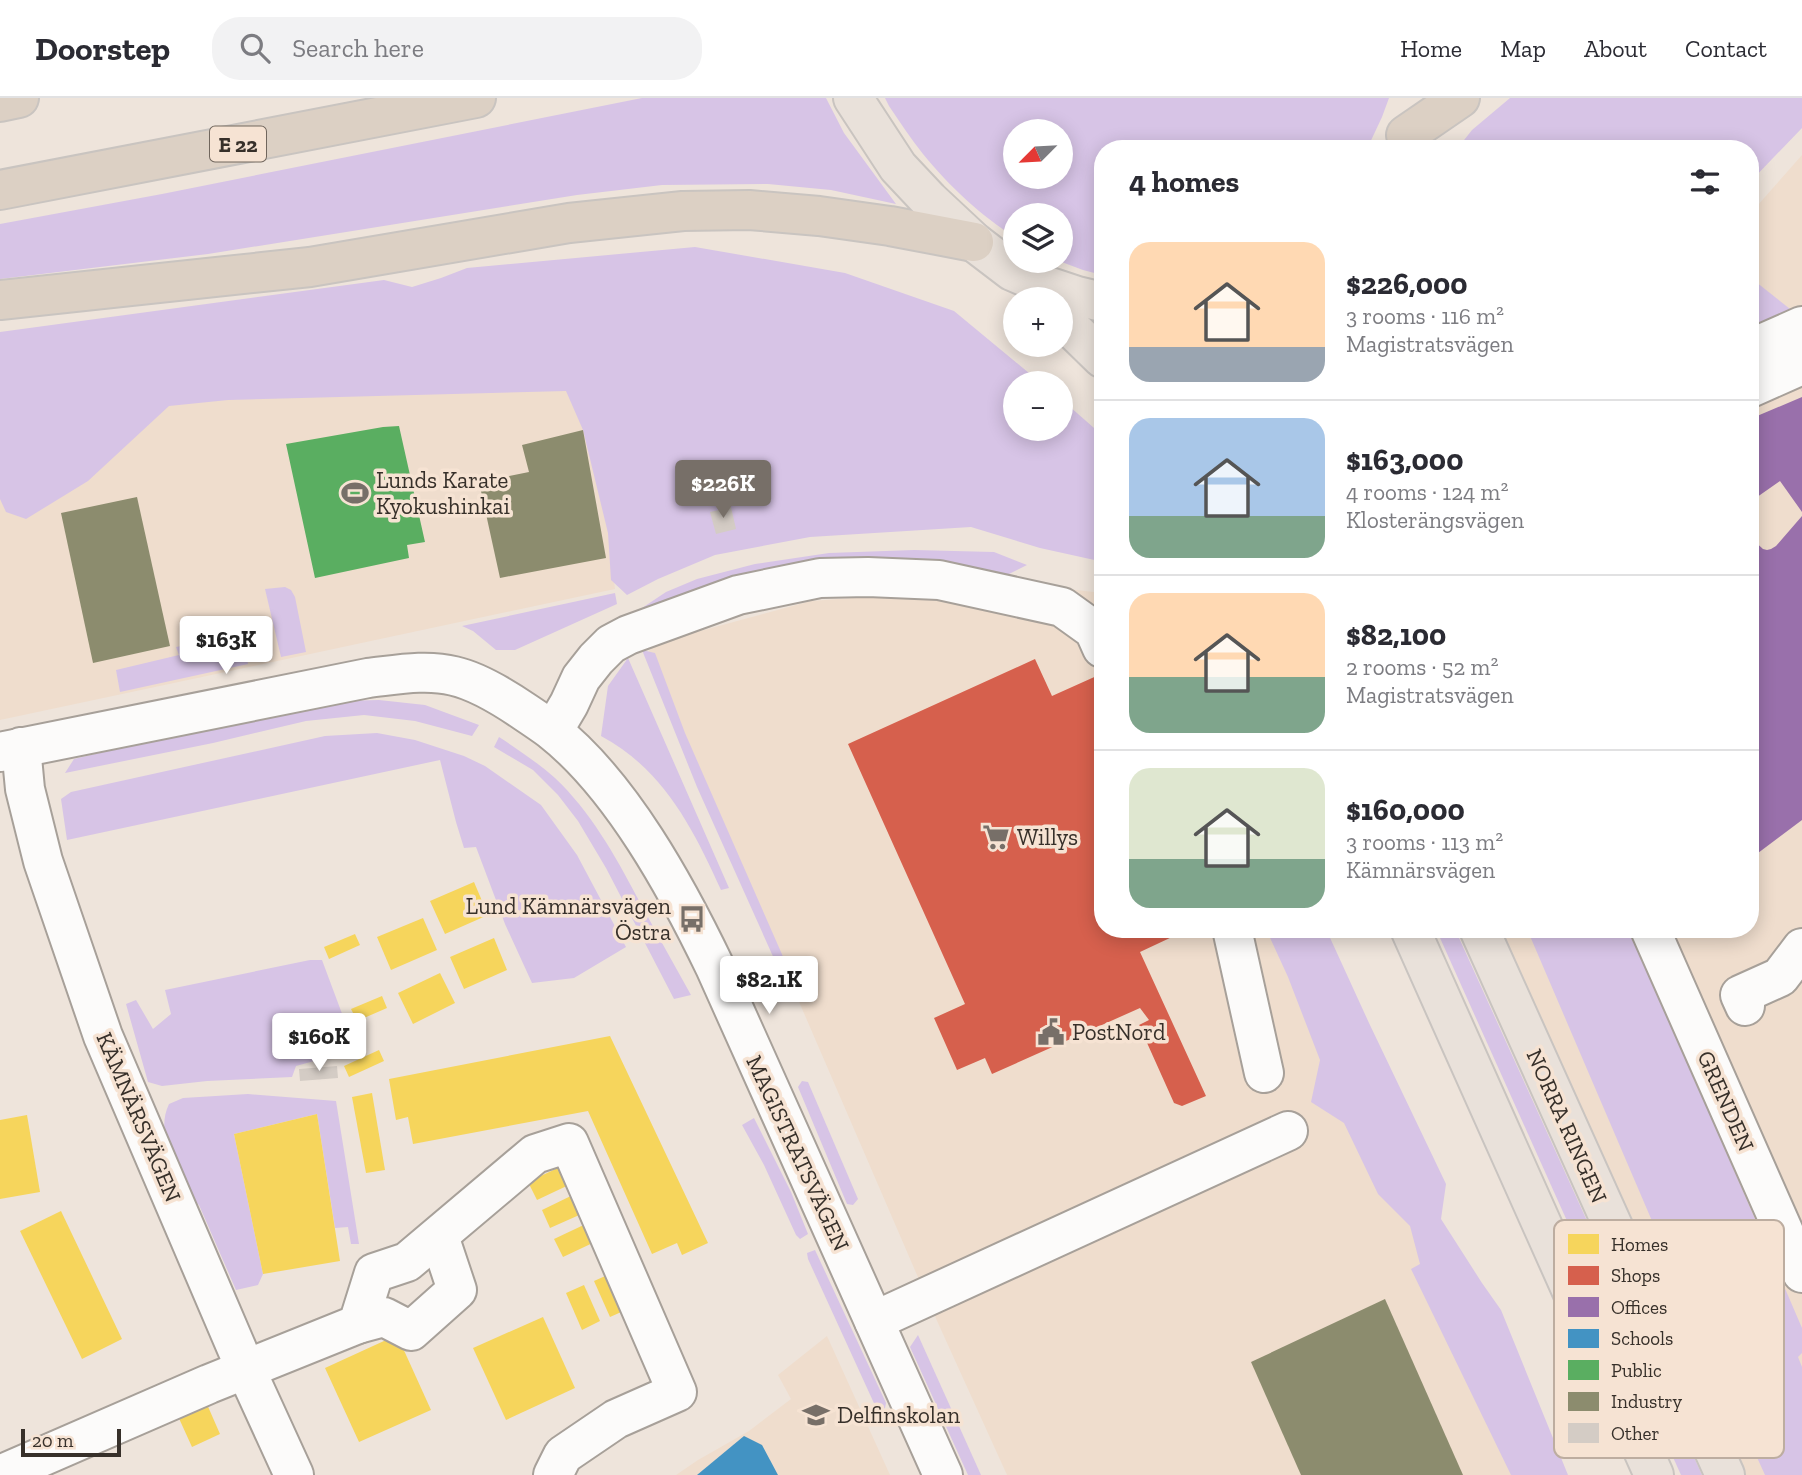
<!DOCTYPE html>
<meta charset="utf-8">
<style>
:root{--surface:#fff;--page:#f2f2f3;--text:#2b2b33;--muted:#7c7c81;--line:#e1e1e2;--accent:#776f68}
body{margin:0;font-family:"Zilla Slab",serif;background:var(--page);color:var(--text);height:100vh;display:flex;flex-direction:column;font-size:26px;white-space:nowrap}
*{box-sizing:border-box;margin:0}
p{font-size:23px;color:var(--muted)}
.icon{flex:none;width:38px;height:38px;fill:none;stroke:currentColor;stroke-width:2;stroke-linecap:round;stroke-linejoin:round}
.map{position:relative;flex:1;overflow:hidden}
.sheet{position:absolute;left:1094px;top:42px;width:665px;height:798px;display:flex;flex-direction:column;background:var(--surface);border-radius:28px;box-shadow:0 4px 18px #0003}
.sheet>*{flex:none}
.needle{width:46px;rotate:246deg}
.buttons{position:absolute;left:1003px;top:21px;display:grid;gap:14px}
.buttons a{display:grid;place-items:center;width:70px;height:70px;border-radius:50%;background:var(--surface);box-shadow:0 4px 18px #0003;font-size:35px}
.scale{position:absolute;left:21px;bottom:18px;width:100px;box-sizing:border-box;padding-left:7px;border:4px solid #37302a;border-top:0;font-size:19px;line-height:24px;white-space:nowrap;color:#37302a;-webkit-text-stroke:5px #f6e3d3;paint-order:stroke}
.price{position:absolute;translate:-50% -60px;padding:0 16px;border-radius:7px;background:#fff;color:#222;font-size:23px;line-height:46px;filter:drop-shadow(0 2px 4px #0008)}
.price::after{content:'';position:absolute;left:50%;top:42px;width:21px;height:16px;margin-left:-10px;background:inherit;clip-path:polygon(0 0,100% 0,50% 100%)}
.price.active{background:var(--accent);color:#fff}
ul{padding:0;list-style:none}
li{display:flex;align-items:center;gap:21px;height:175px;padding:0 35px}
li+li{border-top:2px solid var(--line)}
li span{display:grid;place-items:center;flex:none;width:196px;height:140px;border-radius:21px;color:#555}
li>.icon{margin-inline-start:auto}
span .icon{width:84px;height:84px;fill:#fffc;stroke-width:1}
li b{font-size:30px}
h2{display:flex;justify-content:space-between;align-items:center;height:84px;padding:0 35px;font-size:30px}
header{display:flex;align-items:center;gap:42px;box-sizing:border-box;height:98px;padding:0 35px;background:var(--surface);border-bottom:2px solid var(--line)}
header strong{font-size:33px}
nav{display:flex;gap:38px;margin-inline-start:auto;font-size:24px}
.search{width:490px;height:63px;background:var(--page);display:flex;align-items:center;gap:18px;box-sizing:border-box;padding:0 24px;border-radius:28px;color:var(--muted);font-size:26px}
.map>svg:first-child{display:block}
.built{fill:#efddcd}
.green{fill:#d7c4e6;fill-rule:evenodd}
.homes{fill:#f6d55c}
.shops{fill:#d6604d}
.offices{fill:#9970ab}
.schools{fill:#4393c3}
.public{fill:#5aae61}
.industry{fill:#8c8c6e}
.building{fill:#d4ccc5}
.lines{fill:none;stroke-linecap:round;stroke-linejoin:round}
.minor-casing{stroke:#a7a099;stroke-width:42}
.major-casing{stroke:#c9c4c0;stroke-width:42}
.highway-casing{stroke:#c9c4c0;stroke-width:42}
.minor{stroke:#fcfbfa;stroke-width:38}
.major{stroke:#e9e1da;stroke-width:38}
.highway{stroke:#dcd0c4;stroke-width:38}
.labels{text-anchor:middle;dominant-baseline:central;stroke-width:7;stroke-linejoin:round;paint-order:stroke}
.shield{fill:#f6e3d3;stroke:#70665d;stroke-width:2}
.shield-label{font-size:21px;font-weight:bold;fill:#37302a}
.poi-label{font-size:23px;fill:#37302a;stroke:#f6e3d3;text-anchor:start}
.street-label{font-size:23px;fill:#37302a;stroke:#f6e3d3}
.key{fill:#f6e3d3;stroke:#bdada0;stroke-width:2}
.key-label{font-size:19px;fill:#37302a}
</style>
<header>
<strong>Doorstep</strong>
<div class="search"><svg class="icon" aria-label="search" viewBox="0 0 24 24"><circle cx="10" cy="10" r="6"/><path d="M15 15l6 6"/></svg>Search here</div>
<nav><a>Home</a><a>Map</a><a>About</a><a>Contact</a></nav>
</header>
<div class="map">
<svg width="1802" height="1377" viewBox="0 0 1802 1377">
<rect width="100%" height="100%" fill="#eee4db"/>
<g class="built">
<path d="M1802,57V1377H1725L1479,831H1750V116Z"/>
<path d="M591,285L615,491L0,622V299Z"/>
<path d="M1033,487L1102,495V831H1293L1551,1377H1007L933,1214L648,554L656,545L811,503Z"/>
<path d="M827,1238L890,1377H676L698,1362L749,1333L791,1301L778,1277Z"/>
</g>
<g class="green">
<path d="M642,0H826L844,35L896,106L831,92L768,86L662,87L577,97L208,156L0,181V126L162,96Z"/>
<path d="M885,0H1389L1382,19L1367,51H1102V177L1083,172L1059,163L1060,117H1015V139C981,118 948,87 923,56C911,41 900,24 889,8ZM1015,33H1060V79H1015Z"/>
<path d="M1510,0H1802V30L1750,84V51H1457L1472,32Z"/>
<path d="M695,149L845,175L954,213L1041,285H1015V331H1060L1061,301L1102,337V462L1099,463L1040,450L971,429L810,439L715,457L658,481L627,497L611,482L608,435L583,332L566,293L228,302L169,308L88,383L26,421L6,414L0,401V234L384,182L412,189L441,180L467,170Z"/>
<path d="M1750,180H1751L1799,218L1750,240Z"/>
<path d="M914,452L994,454L1027,467L997,482L636,514L666,494L697,481L755,466L829,455Z"/>
<path d="M285,489L291,492L295,499L306,554L281,559L265,491Z"/>
<path d="M615,495L617,506L515,552H496L473,533L462,528Z"/>
<path d="M243,535L248,566L120,594L116,572L179,557L176,549Z"/>
<path d="M642,552L655,555L685,635L788,870L780,874L697,689Z"/>
<path d="M628,560L729,790L721,792C693,730 663,671 601,638L608,588Z"/>
<path d="M379,602L425,607L479,627L472,638L415,623L364,617L306,623L213,645L65,675L74,661L187,634L341,603Z"/>
<path d="M377,635L415,642L464,658L485,668L541,707L577,757L626,849L574,880L532,885L505,826L476,749L464,750L456,724L440,662L67,742L61,701L71,694L325,638Z"/>
<path d="M499,639C519,652 538,665 555,680C590,713 615,757 637,799C655,832 673,865 691,897L674,901L606,770L578,723L558,697L533,672L494,649Z"/>
<path d="M1266,831H1326L1369,925L1446,1086L1441,1121L1482,1185L1501,1212L1568,1377H1511L1411,1171L1420,1166L1410,1128L1378,1096L1344,1025L1311,1004L1320,962L1288,879Z"/>
<path d="M1436,831H1455L1702,1377H1681Z"/>
<path d="M1527,831H1627L1668,919L1802,1230V1255L1798,1259L1802,1269V1377H1765L1691,1214Z"/>
<path d="M310,862H322L344,921L361,950L296,968L292,979L207,983L162,988L148,984L126,906L136,902L153,931L171,916L165,892Z"/>
<path d="M802,983L808,984L858,1101L853,1107L847,1106L798,989Z"/>
<path d="M248,996L336,1003L359,1146H351L348,1129L335,1130L317,1016L234,1036L263,1176L258,1187L236,1192L199,1107L192,1101C178,1074 154,1037 169,1006L183,1000Z"/>
<path d="M754,1020L791,1094L808,1136L800,1141L796,1137L764,1067L742,1027Z"/>
<path d="M815,1152L886,1305L884,1315L878,1314L808,1161L807,1155Z"/>
<path d="M918,1237L981,1377H968L910,1249Z"/>
</g>
<g class="homes">
<path d="M474,784L488,817L445,836L430,803Z"/>
<path d="M423,820L437,852L391,872L377,839Z"/>
<path d="M355,836L360,847L329,861L324,849Z"/>
<path d="M494,840L507,872L464,891L450,859Z"/>
<path d="M440,875L455,905L413,926L398,895Z"/>
<path d="M382,898L387,910L357,923L351,911Z"/>
<path d="M610,938L708,1145L682,1157L677,1145L652,1156L588,1013L413,1046L408,1019L396,1022L389,981Z"/>
<path d="M379,952L384,963L349,979L344,968Z"/>
<path d="M372,995L385,1072L366,1075L352,999Z"/>
<path d="M317,1016L340,1163L263,1176L234,1036Z"/>
<path d="M27,1017L40,1094L0,1101V1022Z"/>
<path d="M564,1067L573,1085L537,1102L528,1084Z"/>
<path d="M577,1095L586,1114L550,1130L542,1112Z"/>
<path d="M61,1113L122,1241L82,1261L20,1133Z"/>
<path d="M590,1124L599,1142L563,1159L554,1141Z"/>
<path d="M612,1175L628,1211L610,1219L594,1183Z"/>
<path d="M584,1187L600,1223L582,1232L566,1195Z"/>
<path d="M543,1219L575,1290L506,1322L473,1250Z"/>
<path d="M397,1237L431,1312L359,1344L325,1270Z"/>
<path d="M206,1304L220,1336L192,1349L177,1316Z"/>
</g>
<path class="shops" d="M1035,561L1052,598L1101,576L1102,580V831H1189L1140,854L1206,998L1182,1008L1174,1005L1139,927L1149,922L1140,910L992,976L985,960L957,972L934,920L965,906L848,646Z"/>
<g class="offices">
<path d="M1802,299V414L1780,383L1750,404V321Z"/>
<path d="M1802,418V722L1750,761V439L1763,451L1767,452L1771,451L1776,448Z"/>
</g>
<path class="schools" d="M744,1338L762,1347L778,1377H697Z"/>
<path class="public" d="M399,328L425,444L407,447L409,460L315,480L286,346L383,329Z"/>
<g class="industry">
<path d="M583,332L606,460L500,480L479,384L529,374L522,347Z"/>
<path d="M137,399L170,548L93,565L61,415Z"/>
<path d="M1385,1201L1463,1377H1301L1251,1264Z"/>
</g>
<g class="building">
<path d="M731,409L736,431L716,436L710,414Z"/>
<path d="M337,968L338,980L300,983L299,971Z"/>
</g>
<g class="lines">
<defs>
<g id="minor">
<path d="M1750,251L1802,228"/>
<path d="M1750,290L1802,267"/>
<path d="M553,633L569,606L581,580L596,561L611,546L628,537L738,497L820,480L868,479L939,482L1062,509L1094,532L1102,550"/>
<path d="M21,649L25,691L43,763L103,938L246,1272L294,1377"/>
<path d="M0,654L368,580C396,577 426,571 454,578C476,583 506,601 525,614C534,620 543,626 551,632C621,687 677,790 715,869L943,1377"/>
<path d="M1232,831L1264,975"/>
<path d="M1650,831L1802,1175"/>
<path d="M1745,908L1740,897L1780,879L1802,850"/>
<path d="M874,1223L1288,1033"/>
<path d="M358,1226L384,1219L411,1233L457,1192L439,1138"/>
<path d="M0,1377L209,1286L358,1226L374,1175L407,1164L535,1056L569,1045L677,1294L616,1321L563,1357L553,1377"/>
</g>
<g id="major">
<path d="M853,0L898,69L929,102L974,144L1012,173L1047,188L1077,198L1102,204"/>
<path d="M1060,219L1102,260"/>
<path d="M1410,831L1654,1377"/>
<path d="M1479,831L1725,1377"/>
</g>
<g id="highway">
<path d="M0,4L19,0"/>
<path d="M1406,37L1460,0"/>
<path d="M0,92L476,0"/>
<path d="M0,202L310,169L569,125L683,113L749,112L819,118L890,128L974,144"/>
</g>
</defs>
<use href="#minor" class="minor-casing"/>
<use href="#major" class="major-casing"/>
<use href="#highway" class="highway-casing"/>
<use href="#minor" class="minor"/>
<use href="#major" class="major"/>
<use href="#highway" class="highway"/>
</g>
<defs>
<symbol id="stadium-bare" viewBox="-9 -9 18 18"><path d="M0-5a6.5 5 0 1 0 0 10a6.5 5 0 1 0 0-10ZM-3.5-1.8h7v3.6h-7Z" fill="#776f68" stroke="#f6e3d3" stroke-width="2.5" paint-order="stroke"/></symbol>
<symbol id="supermarket-bare" viewBox="-9 -9 18 18"><path d="M-6-5.5h2.5l.6 2H6L4.5 2H-2.5L-4.4-4H-6ZM-1.5 3.2a1.3 1.3 0 1 0 .1 0ZM3 3.2a1.3 1.3 0 1 0 .1 0Z" fill="#776f68" stroke="#f6e3d3" stroke-width="2.5" paint-order="stroke"/></symbol>
<symbol id="bus-bare" viewBox="-9 -9 18 18"><path d="M-5-6H5V4H4V6H2V4H-2V6H-4V4H-5ZM-3.5-4V0h7V-4ZM-3.5 1.2v1.5H-2V1.2ZM2 1.2v1.5H3.5V1.2Z" fill="#776f68" stroke="#f6e3d3" stroke-width="2.5" paint-order="stroke"/></symbol>
<symbol id="civic-bare" viewBox="-9 -9 18 18"><path d="M-.6-6.5H3V-4.5H.6V-3L4-1V1h2V6H-6V1h2V-1L-.6-3ZM-1.2 2.5V6h2.4V2.5Z" fill="#776f68" stroke="#f6e3d3" stroke-width="2.5" paint-order="stroke"/></symbol>
<symbol id="school-bare" viewBox="-9 -9 18 18"><path d="M0-5L7-2L0 1L-7-2ZM-4 1L0 2.5L4 1V4Q0 6-4 4Z" fill="#776f68" stroke="#f6e3d3" stroke-width="2.5" paint-order="stroke"/></symbol>
</defs>
<g fill-rule="evenodd">
<use href="#stadium-bare" x="336" y="376" width="38" height="38"/>
<use href="#supermarket-bare" x="977" y="720" width="38" height="38"/>
<use href="#bus-bare" x="673" y="802" width="38" height="38"/>
<use href="#civic-bare" x="1032" y="915" width="38" height="38"/>
<use href="#school-bare" x="797" y="1298" width="38" height="38"/>
</g>
<g class="labels">
<rect class="shield" x="210" y="28.5" width="56" height="35" rx="5"/>
<g class="shield-label">
<text x="238" y="46">E 22</text>
</g>
<g class="poi-label">
<text x="376" y="382">Lunds Karate<tspan x="376" dy="26">Kyokushinkai</tspan></text>
<text x="1017" y="739">Willys</text>
<text x="671" y="808" text-anchor="end">Lund Kämnärsvägen<tspan x="671" dy="26">Östra</tspan></text>
<text x="1072" y="934">PostNord</text>
<text x="837" y="1317">Delfinskolan</text>
</g>
<g class="street-label">
<text transform="translate(1726 1003) rotate(66)">GRENDEN</text>
<text transform="translate(139 1019) rotate(67)">KÄMNÄRSVÄGEN</text>
<text transform="translate(1567 1028) rotate(66)">NORRA RINGEN</text>
<text transform="translate(798 1055) rotate(65)">MAGISTRATSVÄGEN</text>
</g>
</g>
<rect x="1554" y="1122" width="230" height="238" rx="10" class="key"/>
<rect x="1568" y="1136" width="31" height="20" fill="#f6d55c"/>
<rect x="1568" y="1168" width="31" height="19" fill="#d6604d"/>
<rect x="1568" y="1199" width="31" height="20" fill="#9970ab"/>
<rect x="1568" y="1231" width="31" height="19" fill="#4393c3"/>
<rect x="1568" y="1262" width="31" height="20" fill="#5aae61"/>
<rect x="1568" y="1294" width="31" height="19" fill="#8c8c6e"/>
<rect x="1568" y="1325" width="31" height="20" fill="#d4ccc5"/>
<g class="key-label">
<text x="1611" y="1153">Homes</text>
<text x="1611" y="1184">Shops</text>
<text x="1611" y="1216">Offices</text>
<text x="1611" y="1247">Schools</text>
<text x="1611" y="1279">Public</text>
<text x="1611" y="1310">Industry</text>
<text x="1611" y="1342">Other</text>
</g>
</svg>
<div class="buttons">
<a><svg class="needle" viewBox="-14 -14 28 28"><path d="M0-13l5 13h-10z" fill="#e53935"/><path d="M0 13l5-13h-10z" fill="#7c7c81"/></svg></a>
<a><svg class="icon" aria-label="layers" viewBox="0 0 24 24"><path d="M12 4l9 5-9 5-9-5zM3 14l9 5 9-5"/></svg></a>
<a>+</a>
<a>−</a>
</div>
<div class="scale">20 m</div>
<b class="price active" style="left:723px;top:422px">$226K</b>
<b class="price" style="left:226px;top:578px">$163K</b>
<b class="price" style="left:769px;top:918px">$82.1K</b>
<b class="price" style="left:319px;top:975px">$160K</b>
<section class="sheet">
<h2>4 homes<svg class="icon" aria-label="filters" viewBox="0 0 24 24"><path d="M4 7h16M4 17h16"/><circle cx="9" cy="7" r="2"/><circle cx="15" cy="17" r="2"/></svg></h2>
<ul>
<li><span style="background:linear-gradient(#ffd9b3 75%,#9aa5b1 0)"><svg class="icon" aria-label="home" viewBox="0 0 24 24"><path d="M3 11l9-7 9 7M6 9v11h12V9"/></svg></span><div><b>$226,000</b><p>3 rooms · 116 m²</p><p>Magistratsvägen</p></div></li>
<li><span style="background:linear-gradient(#a9c7e8 70%,#7fa58c 0)"><svg class="icon" aria-label="home" viewBox="0 0 24 24"><path d="M3 11l9-7 9 7M6 9v11h12V9"/></svg></span><div><b>$163,000</b><p>4 rooms · 124 m²</p><p>Klosterängsvägen</p></div></li>
<li><span style="background:linear-gradient(#ffd9b3 60%,#7fa58c 0)"><svg class="icon" aria-label="home" viewBox="0 0 24 24"><path d="M3 11l9-7 9 7M6 9v11h12V9"/></svg></span><div><b>$82,100</b><p>2 rooms · 52 m²</p><p>Magistratsvägen</p></div></li>
<li><span style="background:linear-gradient(#dfe7d0 65%,#7fa58c 0)"><svg class="icon" aria-label="home" viewBox="0 0 24 24"><path d="M3 11l9-7 9 7M6 9v11h12V9"/></svg></span><div><b>$160,000</b><p>3 rooms · 113 m²</p><p>Kämnärsvägen</p></div></li>
</ul>
</section>
</div>
